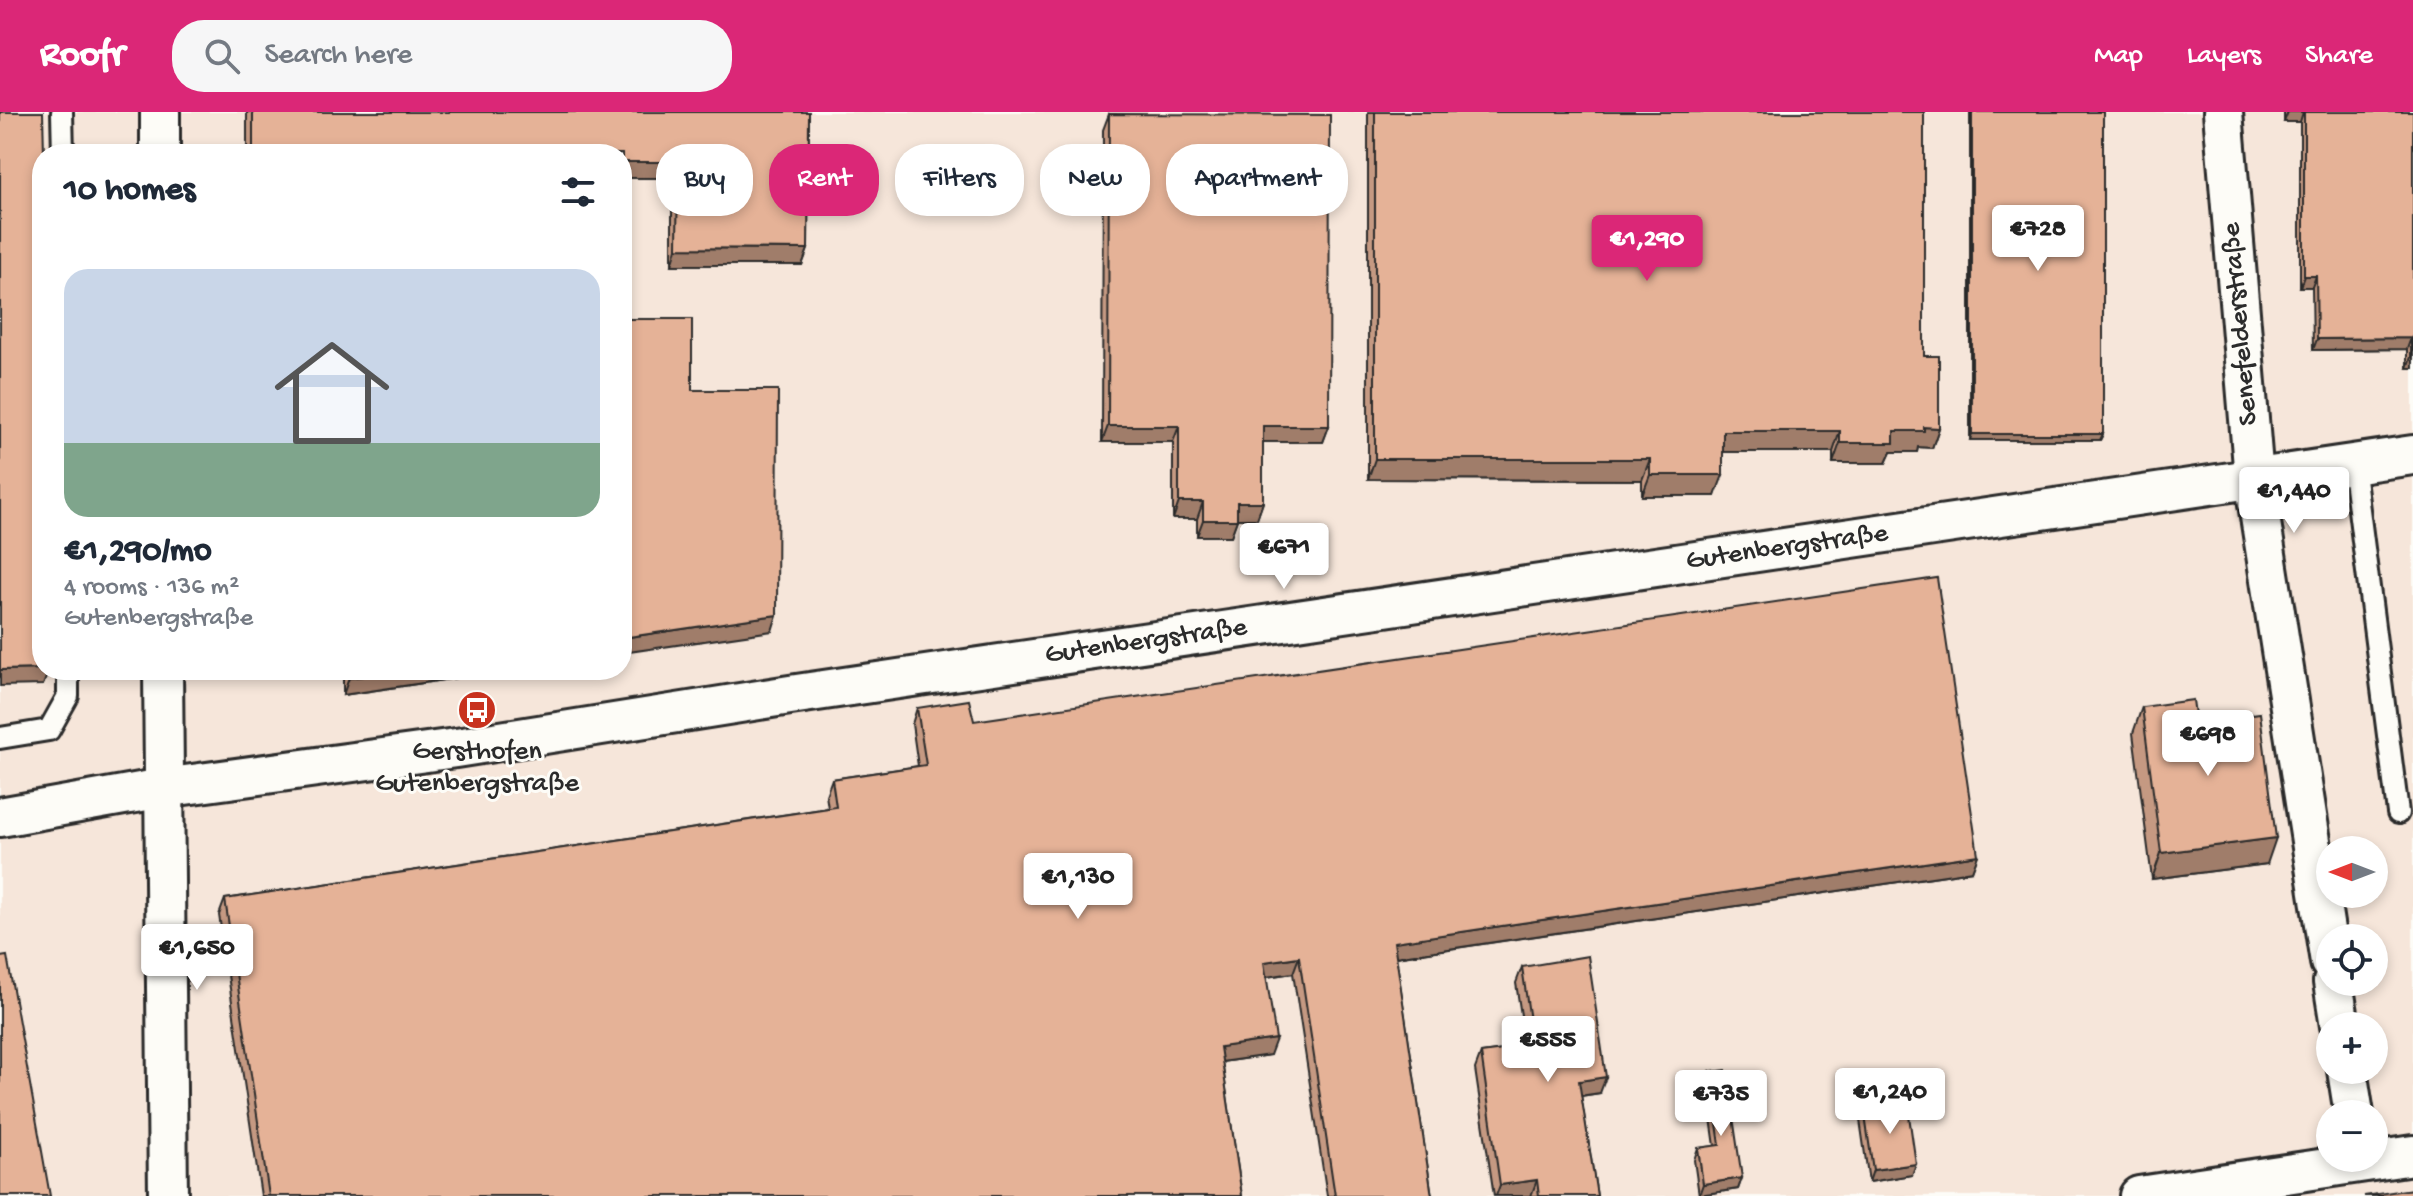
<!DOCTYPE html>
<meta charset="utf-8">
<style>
:root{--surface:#fff;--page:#f6f6f7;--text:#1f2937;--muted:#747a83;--line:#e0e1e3;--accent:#db2777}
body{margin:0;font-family:"Gochi Hand",sans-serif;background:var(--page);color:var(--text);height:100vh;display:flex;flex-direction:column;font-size:30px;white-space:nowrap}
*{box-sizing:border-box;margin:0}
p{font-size:26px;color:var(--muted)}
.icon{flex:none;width:44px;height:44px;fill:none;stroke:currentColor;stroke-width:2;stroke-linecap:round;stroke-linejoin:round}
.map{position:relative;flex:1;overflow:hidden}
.side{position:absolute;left:32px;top:32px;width:600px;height:536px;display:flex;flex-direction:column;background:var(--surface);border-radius:32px;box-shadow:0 4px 12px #0003}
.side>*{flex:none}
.guide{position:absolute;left:656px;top:32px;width:760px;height:72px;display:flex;gap:16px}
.needle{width:52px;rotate:270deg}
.fabs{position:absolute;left:2316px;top:724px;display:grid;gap:16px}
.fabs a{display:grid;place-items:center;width:72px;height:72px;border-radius:50%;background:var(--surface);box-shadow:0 4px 12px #0003;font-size:40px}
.price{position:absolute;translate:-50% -68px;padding:0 18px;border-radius:8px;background:#fff;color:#222;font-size:26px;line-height:52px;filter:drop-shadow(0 2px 4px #0008)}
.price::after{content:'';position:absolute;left:50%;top:48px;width:24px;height:18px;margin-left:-12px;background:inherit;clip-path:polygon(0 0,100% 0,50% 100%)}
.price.current{background:var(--accent);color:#fff}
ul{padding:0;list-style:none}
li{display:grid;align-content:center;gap:16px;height:424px;padding:0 32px}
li+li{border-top:2px solid var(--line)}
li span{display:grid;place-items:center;height:248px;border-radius:24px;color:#555}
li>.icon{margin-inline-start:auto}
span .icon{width:144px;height:144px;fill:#fffc;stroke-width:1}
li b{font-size:34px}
h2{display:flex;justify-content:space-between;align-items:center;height:96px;padding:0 32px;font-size:34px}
.pill{padding:0 28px;border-radius:32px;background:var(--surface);box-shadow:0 4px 12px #0003;font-size:28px;line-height:72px}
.pill.current{background:var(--accent);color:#fff}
header{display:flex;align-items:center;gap:48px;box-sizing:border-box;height:112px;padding:0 40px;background:var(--accent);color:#fff}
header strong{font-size:38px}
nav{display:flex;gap:44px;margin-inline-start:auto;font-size:28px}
.search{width:560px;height:72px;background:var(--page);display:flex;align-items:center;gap:20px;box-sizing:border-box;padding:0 28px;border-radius:32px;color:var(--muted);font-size:30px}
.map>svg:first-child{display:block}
.built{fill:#f6e6da;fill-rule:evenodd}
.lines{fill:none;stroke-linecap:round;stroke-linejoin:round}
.lane-casing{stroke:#2b2b2b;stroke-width:26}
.street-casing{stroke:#2b2b2b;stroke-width:44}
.lane{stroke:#fdfcf7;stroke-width:20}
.street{stroke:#fdfcf7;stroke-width:38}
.wall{fill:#c59982;stroke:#2b2b2b;stroke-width:2}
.shaded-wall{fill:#a07d6a;stroke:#2b2b2b;stroke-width:2}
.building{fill:#e5b297;stroke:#2b2b2b;stroke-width:2}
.labels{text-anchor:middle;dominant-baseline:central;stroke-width:6;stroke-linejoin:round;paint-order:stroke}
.street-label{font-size:28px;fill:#2b2b2b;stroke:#fdfcf7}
.poi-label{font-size:28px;fill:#2b2b2b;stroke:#fdfcf7}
</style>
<header>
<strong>Roofr</strong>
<div class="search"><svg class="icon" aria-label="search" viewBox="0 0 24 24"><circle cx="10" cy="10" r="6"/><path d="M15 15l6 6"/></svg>Search here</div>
<nav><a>Map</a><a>Layers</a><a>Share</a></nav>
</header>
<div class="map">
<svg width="2413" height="1084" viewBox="0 0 2413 1084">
<rect width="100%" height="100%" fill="#fdfcf7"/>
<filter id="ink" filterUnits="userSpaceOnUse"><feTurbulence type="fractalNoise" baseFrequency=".0125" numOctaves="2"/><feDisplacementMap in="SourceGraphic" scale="16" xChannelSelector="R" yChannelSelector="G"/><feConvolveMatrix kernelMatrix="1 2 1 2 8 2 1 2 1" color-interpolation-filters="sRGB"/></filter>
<g filter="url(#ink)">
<path class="built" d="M0,0H2413V1084H0ZM42,42H622V558H42ZM2330,738H2374V782H2330ZM2330,826H2374V870H2330ZM2330,914H2374V958H2330ZM2330,1002H2374V1046H2330Z"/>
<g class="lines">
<defs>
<g id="lane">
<path d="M62,0L63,42"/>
<path d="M2353,351L2398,701"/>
<path d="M0,626L49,618L68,584V558"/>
</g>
<g id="street">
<path d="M160,0V42"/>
<path d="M2223,0L2254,366L2330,850"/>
<path d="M163,558L168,1084"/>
<path d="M0,705L163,676L456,636L790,583L2413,343"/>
<path d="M2333,870L2340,914"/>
<path d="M2347,958L2354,1002"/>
<path d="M2139,1084L2413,1043"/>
</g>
</defs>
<use href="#lane" class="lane-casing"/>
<use href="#street" class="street-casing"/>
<use href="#lane" class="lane"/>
<use href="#street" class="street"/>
</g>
<g class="wall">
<path d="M247,0H809L808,137L802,153H672V66L622,42H247Z"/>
<path d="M1368,0H1924V244L1939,316L1932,336L1918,335L1917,340H1891L1886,351H1833V340H1723L1715,384H1642V368L1368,367Z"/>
<path d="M1970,0H2103V322L2100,328H1970Z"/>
<path d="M2284,0H2413V256H2407V237L2313,238L2312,175H2300V10H2284Z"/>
<path d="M1109,2L1329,314L1323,330H1263V390L1257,407H1237L1231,424H1197V407H1173V330H1102L1103,18Z"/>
<path d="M343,558H510L343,583Z"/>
<path d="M2142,595L2196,610L2267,752L2152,767L2133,621Z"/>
<path d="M917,596L974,609L1978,743L1972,759L1396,845L1432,1084H1327L1293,861L1267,865L1270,943L1222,950L1242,1084H261L219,803L225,787L828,696L826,683L832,667L918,654L912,612Z"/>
<path d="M1522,855L1600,981L1581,984L1597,1084H1494L1475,957L1481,941L1511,937L1516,924L1524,923L1516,871Z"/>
<path d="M1710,960L1742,1066L1738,1077L1699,1083L1694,1048L1698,1036L1715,1034L1706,971Z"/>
<path d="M1864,997L1912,1063L1869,1070L1860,1008Z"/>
</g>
<g class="shaded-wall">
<path d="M2288,0H2303L2300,10H2284Z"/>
<path d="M622,50H678L672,66H622Z"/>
<path d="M677,136L808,137L802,153H672Z"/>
<path d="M2304,164H2316L2312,175H2300Z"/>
<path d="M2411,226L2407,237L2313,238L2317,227Z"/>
<path d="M2411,245H2413V256H2407Z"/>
<path d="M1108,314H1179L1173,330H1102Z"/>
<path d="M1263,314H1329L1323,330H1257Z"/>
<path d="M1924,315L1939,316L1932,336L1918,335L1917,340H1891L1886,351H1833L1840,331L1894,319Z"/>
<path d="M1723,319H1840L1833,340H1715Z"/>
<path d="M1972,322H2103L2100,328H1970Z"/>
<path d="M1375,347H1650L1642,368L1368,367Z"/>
<path d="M1650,363H1723L1715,384H1642Z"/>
<path d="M1179,390H1203L1197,407H1173Z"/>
<path d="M1237,390H1263L1257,407H1231Z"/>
<path d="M1203,408H1237L1231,424H1197Z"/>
<path d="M777,503L772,519L622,541V526Z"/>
<path d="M42,557L49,558L43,573L0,574V558Z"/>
<path d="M406,558H510L343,583L349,566Z"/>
<path d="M2276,726L2267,752L2152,767L2161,741Z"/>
<path d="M1978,743L1972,759L1388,846L1394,830Z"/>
<path d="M1299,845L1293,861L1259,866L1264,850Z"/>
<path d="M1276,927L1270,943L1214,951L1220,935Z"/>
<path d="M1606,965L1600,981L1573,985L1579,969Z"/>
<path d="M1916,1052L1912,1063L1869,1070L1873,1058Z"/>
<path d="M1742,1066L1738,1077L1699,1083L1703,1072Z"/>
<path d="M1537,1068L1531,1084H1496L1500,1073Z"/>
</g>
<g class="building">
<path d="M0,0H43L44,42H42V557L0,558Z"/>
<path d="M253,0H809L808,137L677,136L678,50H622V42H253Z"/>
<path d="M1375,0H1924V244H1939V316L1924,315V319H1894V331H1840V319H1723V363H1650V347H1375Z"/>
<rect x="1972" y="0" width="131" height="322"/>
<path d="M2304,0H2413V245H2411V226L2317,227L2316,164H2304Z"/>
<path d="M1109,2L1330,3L1329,314H1263V390H1237V408H1203V390H1179V314H1108Z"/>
<path d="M622,207H692V278H778L777,503L622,526Z"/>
<path d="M1937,466L1978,743L1394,830L1432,1084H1335L1299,845L1264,850L1276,927L1220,935L1242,1084H269L225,787L836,695L832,667L926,653L917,596L969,588L974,609Z"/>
<path d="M349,558H406L349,566Z"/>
<path d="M2193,588L2196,610L2260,601L2276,726L2161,741L2142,595Z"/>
<path d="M7,844L50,1084H0V845Z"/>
<path d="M1588,844L1606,965L1579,969L1597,1084H1539L1537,1068L1500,1073L1481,941L1518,936L1516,924L1532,922L1522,855Z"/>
<path d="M1726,958L1742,1066L1703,1072L1698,1036L1720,1033L1710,960Z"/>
<path d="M1907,990L1916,1052L1873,1058L1864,997Z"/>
<path d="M2413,1077V1084H2364Z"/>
</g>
</g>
<defs>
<symbol id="bus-disc" viewBox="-11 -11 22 22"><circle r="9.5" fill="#c8321e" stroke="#fdfcf7"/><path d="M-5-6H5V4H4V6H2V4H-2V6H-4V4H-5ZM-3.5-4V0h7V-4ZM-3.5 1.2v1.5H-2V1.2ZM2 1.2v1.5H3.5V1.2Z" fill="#fff"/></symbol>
</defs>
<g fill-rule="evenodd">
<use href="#bus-disc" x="455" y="576" width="44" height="44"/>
</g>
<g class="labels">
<g class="street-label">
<text transform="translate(2241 212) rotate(-95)">Senefelderstraße</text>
<text transform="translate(1787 436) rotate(-8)">Gutenbergstraße</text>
<text transform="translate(1146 530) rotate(-8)">Gutenbergstraße</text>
</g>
<g class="poi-label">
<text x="477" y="640">Gersthofen<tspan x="477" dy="32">Gutenbergstraße</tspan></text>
</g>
</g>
</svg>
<div class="fabs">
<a><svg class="needle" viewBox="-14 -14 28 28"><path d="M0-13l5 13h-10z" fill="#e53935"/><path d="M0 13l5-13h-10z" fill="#747a83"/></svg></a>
<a><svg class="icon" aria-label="locate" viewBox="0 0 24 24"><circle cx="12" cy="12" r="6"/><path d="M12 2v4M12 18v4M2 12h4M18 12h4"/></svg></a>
<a>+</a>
<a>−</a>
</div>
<b class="price" style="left:2038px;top:161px">€728</b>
<b class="price current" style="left:1647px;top:171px">€1,290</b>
<b class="price" style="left:2294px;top:423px">€1,440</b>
<b class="price" style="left:1284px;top:479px">€671</b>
<b class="price" style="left:2208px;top:666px">€698</b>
<b class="price" style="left:1078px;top:809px">€1,130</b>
<b class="price" style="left:197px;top:880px">€1,650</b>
<b class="price" style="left:1548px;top:972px">€555</b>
<b class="price" style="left:1890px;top:1024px">€1,240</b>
<b class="price" style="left:1721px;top:1026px">€735</b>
<div class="guide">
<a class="pill">Buy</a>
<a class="pill current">Rent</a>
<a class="pill">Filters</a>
<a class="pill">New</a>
<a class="pill">Apartment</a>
</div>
<section class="side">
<h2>10 homes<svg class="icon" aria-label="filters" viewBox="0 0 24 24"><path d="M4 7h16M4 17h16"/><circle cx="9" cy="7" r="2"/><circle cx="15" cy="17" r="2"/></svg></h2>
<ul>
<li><span style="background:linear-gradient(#c9d6e8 70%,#7fa58c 0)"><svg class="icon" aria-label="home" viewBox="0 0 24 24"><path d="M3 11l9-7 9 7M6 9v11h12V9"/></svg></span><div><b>€1,290/mo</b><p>4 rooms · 136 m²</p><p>Gutenbergstraße</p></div></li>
</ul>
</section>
</div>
